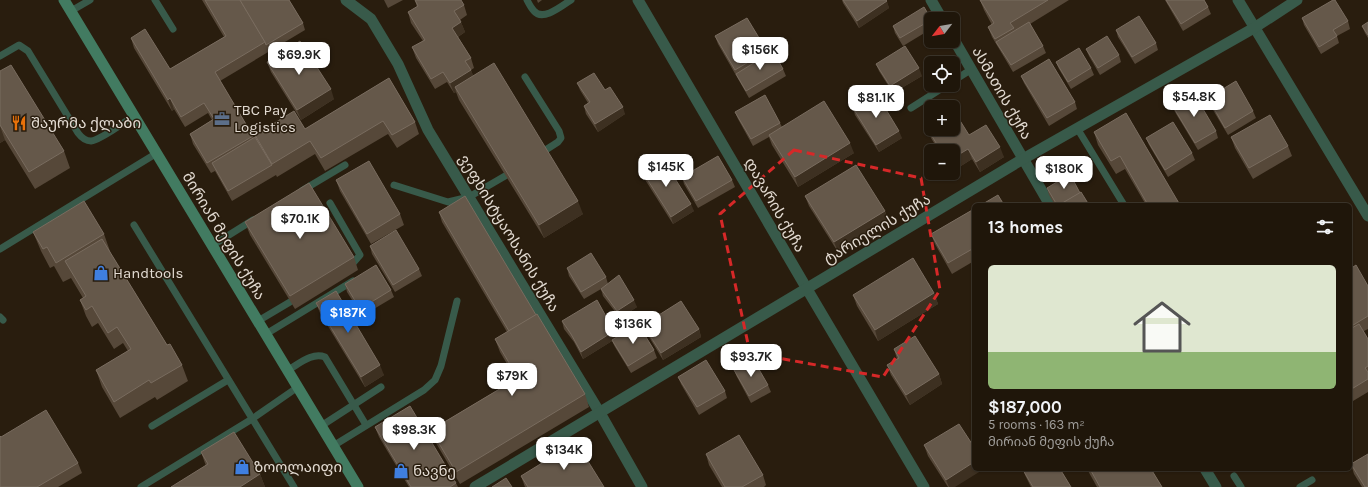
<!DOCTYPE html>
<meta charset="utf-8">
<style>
:root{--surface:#1f160a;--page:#2c2318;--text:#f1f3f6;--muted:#a19f9c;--line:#3c352b;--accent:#1a73e8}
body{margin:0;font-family:Karla,"Noto Sans Georgian",sans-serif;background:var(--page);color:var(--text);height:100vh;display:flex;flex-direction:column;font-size:15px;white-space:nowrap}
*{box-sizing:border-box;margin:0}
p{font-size:13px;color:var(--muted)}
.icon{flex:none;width:22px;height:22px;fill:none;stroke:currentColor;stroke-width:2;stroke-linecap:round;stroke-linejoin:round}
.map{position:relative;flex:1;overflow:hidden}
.panel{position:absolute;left:972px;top:203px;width:380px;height:268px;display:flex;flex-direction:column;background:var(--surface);border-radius:6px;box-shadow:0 1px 3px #0004,0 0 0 1px var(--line)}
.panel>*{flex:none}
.needle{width:26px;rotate:239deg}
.fabs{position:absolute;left:924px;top:12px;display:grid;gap:8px}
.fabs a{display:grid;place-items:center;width:36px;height:36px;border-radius:6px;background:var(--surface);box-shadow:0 1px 3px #0004,0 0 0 1px var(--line);font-size:20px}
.price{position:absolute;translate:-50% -34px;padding:0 9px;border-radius:8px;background:#fff;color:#222;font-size:13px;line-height:26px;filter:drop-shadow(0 1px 2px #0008)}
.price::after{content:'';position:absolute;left:50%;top:24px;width:12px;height:9px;margin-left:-6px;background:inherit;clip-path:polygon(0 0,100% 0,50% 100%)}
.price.active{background:var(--accent);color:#fff}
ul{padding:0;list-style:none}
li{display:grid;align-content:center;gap:8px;height:212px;padding:0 16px}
li span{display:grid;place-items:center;height:124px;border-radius:6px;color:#555}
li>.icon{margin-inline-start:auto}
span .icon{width:72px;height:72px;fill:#fffc;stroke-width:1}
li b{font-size:17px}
h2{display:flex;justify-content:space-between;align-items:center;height:48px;padding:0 16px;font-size:17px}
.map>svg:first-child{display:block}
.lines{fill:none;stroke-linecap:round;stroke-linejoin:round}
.service{stroke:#385a4a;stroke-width:7}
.minor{stroke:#385a4a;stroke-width:11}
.secondary{stroke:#427b61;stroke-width:11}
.wall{fill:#564839}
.shaded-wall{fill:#3d3021}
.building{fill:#65584a;stroke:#796c5f}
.marked{fill:none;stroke:#d62828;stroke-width:3;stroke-dasharray:8 5;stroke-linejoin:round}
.labels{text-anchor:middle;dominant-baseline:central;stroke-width:3;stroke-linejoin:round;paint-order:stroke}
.street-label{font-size:15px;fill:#e3dbd2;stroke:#291d0e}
.poi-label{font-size:15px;fill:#e3dbd2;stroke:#291d0e;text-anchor:start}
</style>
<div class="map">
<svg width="1368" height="487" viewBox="0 0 1368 487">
<rect width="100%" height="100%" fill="#291d0e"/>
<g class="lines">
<g class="service">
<path d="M155,0L173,29"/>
<path d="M527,0C529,4 531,8 534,11C543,22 563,5 571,0"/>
<path d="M71,11L90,0"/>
<path d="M0,56L19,45L28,51L78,133C81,137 85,141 91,141C101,140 124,122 134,116"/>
<path d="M525,77L559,131L561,138L558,142L544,151"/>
<path d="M953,81L972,69"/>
<path d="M911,108L947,85"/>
<path d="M1077,128L1124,205"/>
<path d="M394,185L448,202L469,197L505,176"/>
<path d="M303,190L345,165"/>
<path d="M330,203L360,255L354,262"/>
<path d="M134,225L294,487"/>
<path d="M213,245L253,220"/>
<path d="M0,249L157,153"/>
<path d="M0,317L3,320"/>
<path d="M258,321L290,302"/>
<path d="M266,334L353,281"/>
<path d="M288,370C299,364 312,352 325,357L366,425"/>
<path d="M152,426L228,380"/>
<path d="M321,426L381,387"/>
<path d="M333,446L424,390L435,380L441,366L457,301"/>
<path d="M1234,476L1241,487"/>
<path d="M141,487L252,419L298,387"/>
<path d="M1300,487L1312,480"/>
</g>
<g class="minor">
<path d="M346,0L371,19L398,64L428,130L600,413L642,487"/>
<path d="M638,0L807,289L924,487"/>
<path d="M931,0L942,19"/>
<path d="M1238,0L1368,216"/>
<path d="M953,38L1050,205"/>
<path d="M1205,469L1216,487"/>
<path d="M475,487L1023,159L1254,28L1297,0"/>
</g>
<path class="secondary" d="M64,0L358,487"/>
</g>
<g class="wall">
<path d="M202,0H289L303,23L305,30L220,81L254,138L255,137V135L305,129L389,78L415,122L419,134L397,148L388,134L325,171L315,154L277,177L276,175L232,201L215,171L211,173L193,144L190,134L212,120L208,113L185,127L174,109L172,111L134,48L131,38L170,69L224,37Z"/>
<path d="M384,0H403L388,8Z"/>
<path d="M415,0L464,5L467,15L460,20L465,32L458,37L471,58L474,68L471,70L473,76L583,214L544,238L459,100L456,92L454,93L447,82L435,89L416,58L412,47L423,41L411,23L408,12L417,7Z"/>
<path d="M537,0H542L538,3Z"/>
<path d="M842,0H886L889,8L859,28L843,3Z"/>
<path d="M980,0H1069L1030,24L1043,46L1046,53L1013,72L992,37L988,27L992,25L984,10Z"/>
<path d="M1165,0H1204L1208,7L1211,14L1183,31Z"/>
<path d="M1302,18L1348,21L1350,29L1337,36L1339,43L1321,54L1304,25Z"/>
<path d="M931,19V29L903,46L895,33L893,26Z"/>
<path d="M1368,22V38L1365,33L1362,26Z"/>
<path d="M1116,30L1156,43L1158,50L1135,64L1118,37Z"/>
<path d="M715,36L767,51L768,54L783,69L786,76L749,98L718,44Z"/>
<path d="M1086,49L1119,55L1121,62L1100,75L1089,56Z"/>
<path d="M267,62L334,99L301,120L271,72Z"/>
<path d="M1056,62L1091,68L1094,75L1071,89L1059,69Z"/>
<path d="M876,64L922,76L893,93L879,71Z"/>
<path d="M0,71L64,151L70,168L35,189L5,140L0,143Z"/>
<path d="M1021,76L1075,102L1077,109L1049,126L1024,83Z"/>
<path d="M577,83L605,90L625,114L598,132L586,114L584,106L588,103L580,90Z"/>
<path d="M1208,98L1253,111L1256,118L1228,135L1210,105Z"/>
<path d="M1172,105L1216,131L1218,138L1198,150L1175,112Z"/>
<path d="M853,108L902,138L879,152L855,115Z"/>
<path d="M735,112L780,123L782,127L854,153L798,187L772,145L769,137L753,146L738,119Z"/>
<path d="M927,128L969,135L1004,157L980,172L972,159L953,171V151H939L931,138Z"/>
<path d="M1094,132L1180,205H1146L1125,169L1116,174L1098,145Z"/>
<path d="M1231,137L1288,146L1292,156L1253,179L1235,148Z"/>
<path d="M1146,138L1192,153L1195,160L1168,177L1149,145Z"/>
<path d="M642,171L694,211L673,224L644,178Z"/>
<path d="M682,177L732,180L735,187L698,208L684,184Z"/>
<path d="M336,180L400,214L404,225L371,244L340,191Z"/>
<path d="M1047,188L1089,205H1055L1049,195Z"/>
<path d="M805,196L885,211L888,221L838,252L809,206Z"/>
<path d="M974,209V261L952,274L935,244L931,234Z"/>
<path d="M439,212L536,315L585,394L589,407L460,484L436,443L431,430L516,379L500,352L495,339L507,332L442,222Z"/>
<path d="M245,222L354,257L358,270L295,309L250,235Z"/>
<path d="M33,232L104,234L111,254L167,345L182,365L188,381L157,400L155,397L120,418L102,387L96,370L128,351L123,343L114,349L98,323L92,327L86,316L80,300L83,298L71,278L63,282L54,266L50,268L41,251Z"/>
<path d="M370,246L419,269L422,276L395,292L372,254Z"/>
<path d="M1350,265L1351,268L1368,286V329L1364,331L1368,339V392L1353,401L1350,395Z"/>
<path d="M567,268L606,277L608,284L637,307L620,318L603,296L601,289L584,299L569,276Z"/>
<path d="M345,284L391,290L394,297L362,316L347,292Z"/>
<path d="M934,293L938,304L878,341L857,306L853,295Z"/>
<path d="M316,303L384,375L365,387L320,313Z"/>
<path d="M562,321L617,337L654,350L657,358L631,373L615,347L612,341L583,359L574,342L564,329Z"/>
<path d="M643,325L699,329L701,337L663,360L646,332Z"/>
<path d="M894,349L939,374L942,384L910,405L891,375L887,365L897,359Z"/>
<path d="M734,370L768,385L771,392L751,403L737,377Z"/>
<path d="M678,377L725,391L727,398L699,415L681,384Z"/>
<path d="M375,427L456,483L458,487H409L379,437Z"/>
<path d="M1,437L78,463L82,473L58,487H0Z"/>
<path d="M924,445L955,487H948L928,456Z"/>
<path d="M201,452L260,474L265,487H171L206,466Z"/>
<path d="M706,454L763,475L766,485L764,487H722L709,465Z"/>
<path d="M1351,464L1368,487H1362L1354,474Z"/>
<path d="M1087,469H1151L1162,487H1097Z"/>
<path d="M1023,470L1071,487H1031L1026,477Z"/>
<path d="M521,476L604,487H525Z"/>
</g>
<g class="shaded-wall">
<path d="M887,1L889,8L859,28L857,21Z"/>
<path d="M461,22L465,32L456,38L452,28Z"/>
<path d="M919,68L922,76L893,93L890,86Z"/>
<path d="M471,70L475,80L455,87L456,92L454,93L450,83Z"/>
<path d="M331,89L334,99L301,120L297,110Z"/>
<path d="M170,98L174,109L172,111L168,100Z"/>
<path d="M623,107L625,114L598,132L595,124Z"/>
<path d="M0,126L5,140L0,143Z"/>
<path d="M899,131L902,138L879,152L876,145Z"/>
<path d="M850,143L854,153L798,187L795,177Z"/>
<path d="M1000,147L1004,157L980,172L976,162Z"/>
<path d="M968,149L972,159L953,171V158Z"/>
<path d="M578,201L583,214L544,238L539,225Z"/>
<path d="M691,204L694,211L673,224L671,217Z"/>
<path d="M885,211L888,221L838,252L834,242Z"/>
<path d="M934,293L938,304L878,341L875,330Z"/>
<path d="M634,300L637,307L620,318L617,311Z"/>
<path d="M699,329L701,337L663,360L661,353Z"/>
<path d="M614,331L617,338L583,359L581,352Z"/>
<path d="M380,365L384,375L365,387L361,377Z"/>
<path d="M939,374L942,384L910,405L906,395Z"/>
<path d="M974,462V469H984L955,487H949L946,480Z"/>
<path d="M260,474L265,487H240Z"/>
</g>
<g class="building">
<path d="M205,0H240L265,42L215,72L253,136L207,163L190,134L214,119L204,103L181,117L170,98L168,100L131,38L145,29L170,69L226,36Z"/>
<path d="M240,0H289L303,23L266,45L265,42Z"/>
<path d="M415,0H461L464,5L454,11L461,22L452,28L471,58L465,61L471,70L450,83L443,72L431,79L412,47L425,40L408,12L418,6Z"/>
<path d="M843,0H886L887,1L857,21Z"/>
<path d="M980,0H1048L1010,23L1014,28L995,39L988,27L994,23Z"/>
<path d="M1166,0H1204L1208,7L1181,24Z"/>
<path d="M1333,0H1335L1348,21L1333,30L1337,36L1319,47L1302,18Z"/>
<path d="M924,7L931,19V20L900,38L893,26Z"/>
<path d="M1139,16L1156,43L1132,57L1116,30Z"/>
<path d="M747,18L767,51L735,70L715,36Z"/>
<path d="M1029,22L1043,46L1011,65L996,42Z"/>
<path d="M1368,22V35L1362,26Z"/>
<path d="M1107,36L1119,55L1098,68L1086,49Z"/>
<path d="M300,41L331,89L297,110L267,62Z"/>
<path d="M905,46L919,68L890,86L876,64Z"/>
<path d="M1079,48L1091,68L1068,82L1056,62Z"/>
<path d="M773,51L783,69L746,91L736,74Z"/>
<path d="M1049,59L1075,102L1047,118L1021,76Z"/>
<path d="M494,63L578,201L539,225L455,87Z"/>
<path d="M11,65L64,151L29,172L0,125V71Z"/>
<path d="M594,73L605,90L610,87L623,107L595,124L584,106L590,102L577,83Z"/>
<path d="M389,78L415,122L392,135L383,121L321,158L310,141L272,164L255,135L294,111L305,129Z"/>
<path d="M1236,81L1253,111L1225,128L1208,98Z"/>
<path d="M1193,92L1216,131L1195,143L1172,105Z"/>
<path d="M876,93L899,131L876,145L853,108Z"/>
<path d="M765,95L780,123L751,139L735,112Z"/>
<path d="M824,101L850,143L795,177L769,135Z"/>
<path d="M954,111L969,135L986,125L1000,147L976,162L968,149L953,158V151H941L927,128L931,125V129H953V112Z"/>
<path d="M1126,113L1180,205H1148L1120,156L1111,161L1094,132Z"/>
<path d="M1270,115L1288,146L1249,168L1231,137Z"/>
<path d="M1173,122L1192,153L1165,170L1146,138Z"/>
<path d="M255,137L272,165L228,191L212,163Z"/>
<path d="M718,156L732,180L696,201L682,177Z"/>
<path d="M662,158L691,204L671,217L642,171Z"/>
<path d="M369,161L400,214L367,234L336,180Z"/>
<path d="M856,165L885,211L834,242L805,196Z"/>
<path d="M1070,174L1080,193L1059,205H1057L1047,188Z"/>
<path d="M309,183L354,257L290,296L245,222Z"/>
<path d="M1081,192L1089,205H1059Z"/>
<path d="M998,195L1004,205H981Z"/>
<path d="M465,196L536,315L509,331L439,212Z"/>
<path d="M84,201L104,234L56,263L47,247L43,249L33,232Z"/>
<path d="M974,209V248L948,263L931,234Z"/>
<path d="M396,230L419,269L393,285L370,246Z"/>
<path d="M102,239L167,345L170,344L182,365L151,383L149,380L114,402L96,370L131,349L117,327L108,333L92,306L86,310L80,300L86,296L65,261Z"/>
<path d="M591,253L606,277L581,292L567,268Z"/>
<path d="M913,258L934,293L875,330L853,295Z"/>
<path d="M376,265L391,290L360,309L345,284Z"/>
<path d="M1356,265L1368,286V316L1350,327V269Z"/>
<path d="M619,275L634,300L617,311L601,289Z"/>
<path d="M336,291L380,365L361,377L316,303Z"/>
<path d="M597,300L614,331L581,352L571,334L562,321Z"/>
<path d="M681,301L699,329L661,353L643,325Z"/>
<path d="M537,314L585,394L456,472L431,430L518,378L495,339Z"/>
<path d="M638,324L654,350L628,366L612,340Z"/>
<path d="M1359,324L1368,339V366L1365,368L1368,372V379L1350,390V329Z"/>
<path d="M915,336L939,374L906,395L887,365L899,358L894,349Z"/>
<path d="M753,359L768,385L749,396L734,370Z"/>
<path d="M706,360L725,391L697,407L678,377Z"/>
<path d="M410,406L456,483L450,487H411L375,427Z"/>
<path d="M46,410L78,463L37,487H0V436L1,437Z"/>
<path d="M959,424L974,447V462L946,480L924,445Z"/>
<path d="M234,432L260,474L240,487H171L208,464L201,452Z"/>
<path d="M739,435L763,475L742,487H725L706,454Z"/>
<path d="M576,442L604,487H528L521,476Z"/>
<path d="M1368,454V487H1365L1351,464Z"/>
<path d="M1025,469H1060L1071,487H1033L1023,470Z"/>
<path d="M1090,469H1151L1162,487H1100Z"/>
<path d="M506,478L512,487H492Z"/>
</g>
<path class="marked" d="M794,150L921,178L940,290L883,377L750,353L720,214Z"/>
<defs>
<symbol id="office-bare" viewBox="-9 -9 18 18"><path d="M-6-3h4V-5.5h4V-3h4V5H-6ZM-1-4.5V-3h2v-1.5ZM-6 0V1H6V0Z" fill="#5c6f8a" stroke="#291d0e" stroke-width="2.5" paint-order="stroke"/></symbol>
<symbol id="restaurant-bare" viewBox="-9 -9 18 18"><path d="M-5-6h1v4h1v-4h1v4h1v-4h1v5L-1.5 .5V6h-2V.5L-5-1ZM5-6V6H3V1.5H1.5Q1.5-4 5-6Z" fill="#e8710a" stroke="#291d0e" stroke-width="2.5" paint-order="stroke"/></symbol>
<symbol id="shop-bare" viewBox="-9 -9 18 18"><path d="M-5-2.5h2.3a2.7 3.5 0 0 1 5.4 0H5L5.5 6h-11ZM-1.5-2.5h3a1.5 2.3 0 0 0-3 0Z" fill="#3f7fe0" stroke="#291d0e" stroke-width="2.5" paint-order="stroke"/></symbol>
</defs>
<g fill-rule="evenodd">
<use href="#office-bare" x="211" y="108" width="22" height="22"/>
<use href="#restaurant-bare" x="8" y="112" width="22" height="22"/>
<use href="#shop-bare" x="90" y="262" width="22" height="22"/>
<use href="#shop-bare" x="231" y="456" width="22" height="22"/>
<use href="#shop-bare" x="390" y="460" width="22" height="22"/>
</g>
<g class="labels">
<g class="street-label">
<text transform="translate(1002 93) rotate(60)">ასმათის ქუჩა</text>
<text transform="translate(775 205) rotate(60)">დავარის ქუჩა</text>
<text transform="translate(877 229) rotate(-31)">ტარიელის ქუჩა</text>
<text transform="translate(509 233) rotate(59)">ვეფხისტყაოსანის ქუჩა</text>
<text transform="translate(224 236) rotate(59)">მირიან მეფის ქუჩა</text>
</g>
<g class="poi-label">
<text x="234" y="110">TBC Pay<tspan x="234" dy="17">Logistics</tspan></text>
<text x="31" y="123">შაურმა ქლაბი</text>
<text x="113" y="273">Handtools</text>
<text x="254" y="467">ზოოლაიფი</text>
<text x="413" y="471">ნავნე</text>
</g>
</g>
</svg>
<div class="fabs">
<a><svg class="needle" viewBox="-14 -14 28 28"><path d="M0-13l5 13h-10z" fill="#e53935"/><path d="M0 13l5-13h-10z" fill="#a19f9c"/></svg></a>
<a><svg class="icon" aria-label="locate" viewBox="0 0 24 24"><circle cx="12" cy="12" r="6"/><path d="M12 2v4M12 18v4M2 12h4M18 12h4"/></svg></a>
<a>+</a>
<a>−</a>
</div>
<b class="price" style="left:760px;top:71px">$156K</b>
<b class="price" style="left:299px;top:76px">$69.9K</b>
<b class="price" style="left:1194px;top:118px">$54.8K</b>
<b class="price" style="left:876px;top:119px">$81.1K</b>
<b class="price" style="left:666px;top:188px">$145K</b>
<b class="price" style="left:1064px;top:190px">$180K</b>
<b class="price" style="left:300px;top:240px">$70.1K</b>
<b class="price active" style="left:348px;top:334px">$187K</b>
<b class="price" style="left:633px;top:345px">$136K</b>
<b class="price" style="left:751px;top:378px">$93.7K</b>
<b class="price" style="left:512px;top:397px">$79K</b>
<b class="price" style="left:414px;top:451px">$98.3K</b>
<b class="price" style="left:564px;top:471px">$134K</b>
<section class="panel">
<h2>13 homes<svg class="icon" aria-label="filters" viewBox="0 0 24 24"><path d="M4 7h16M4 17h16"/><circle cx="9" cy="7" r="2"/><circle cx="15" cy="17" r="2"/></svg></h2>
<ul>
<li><span style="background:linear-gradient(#dfe7d0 70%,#8fb573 0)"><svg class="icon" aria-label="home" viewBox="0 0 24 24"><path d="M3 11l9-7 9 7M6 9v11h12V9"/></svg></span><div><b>$187,000</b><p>5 rooms · 163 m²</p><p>მირიან მეფის ქუჩა</p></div></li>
</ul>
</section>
</div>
